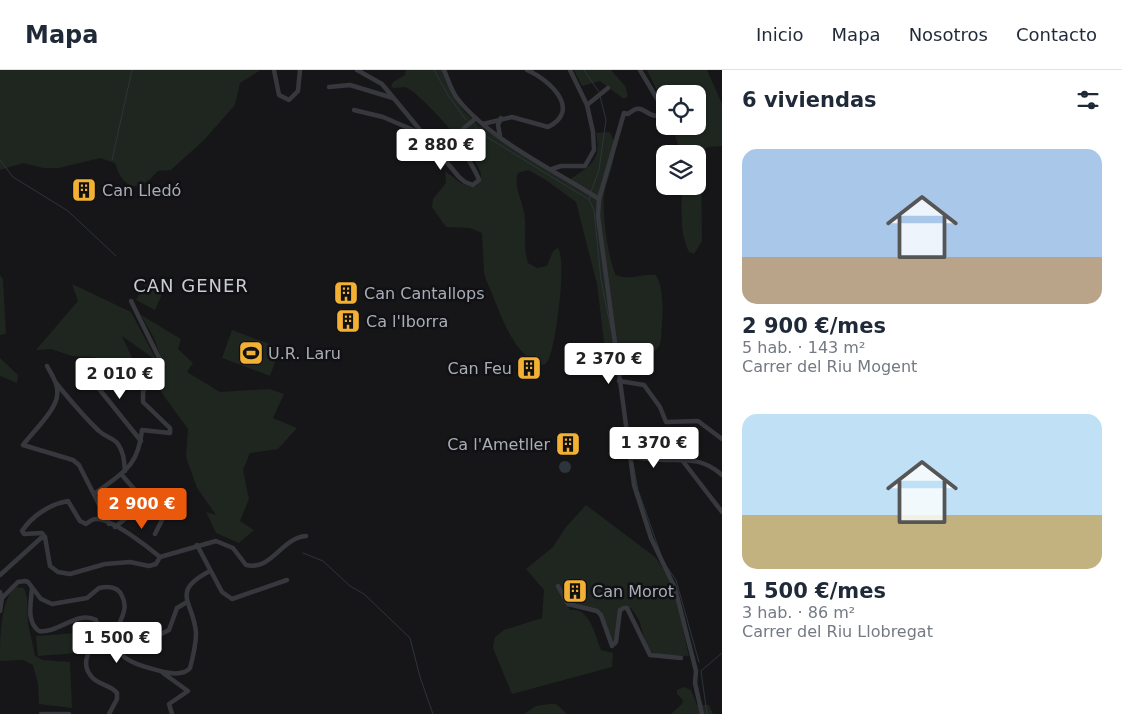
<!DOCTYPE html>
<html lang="es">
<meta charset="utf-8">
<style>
:root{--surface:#fff;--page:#f6f6f7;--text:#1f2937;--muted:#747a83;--line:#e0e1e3;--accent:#ea580c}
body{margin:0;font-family:"DejaVu Sans",sans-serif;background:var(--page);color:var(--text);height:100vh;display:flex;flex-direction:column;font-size:19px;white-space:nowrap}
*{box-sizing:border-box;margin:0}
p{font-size:16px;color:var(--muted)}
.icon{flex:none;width:28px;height:28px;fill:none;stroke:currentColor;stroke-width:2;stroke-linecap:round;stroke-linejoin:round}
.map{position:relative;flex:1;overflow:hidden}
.panel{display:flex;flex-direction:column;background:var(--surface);width:400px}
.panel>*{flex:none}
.fabs{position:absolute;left:656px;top:15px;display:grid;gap:10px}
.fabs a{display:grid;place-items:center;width:50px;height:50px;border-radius:10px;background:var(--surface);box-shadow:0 1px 4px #0004;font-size:25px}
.price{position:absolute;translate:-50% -42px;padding:0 11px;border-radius:5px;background:#fff;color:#222;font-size:16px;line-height:32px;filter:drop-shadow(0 1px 2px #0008)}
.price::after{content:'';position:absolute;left:50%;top:30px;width:15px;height:11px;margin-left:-8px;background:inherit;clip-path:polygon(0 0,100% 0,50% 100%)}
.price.active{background:var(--accent);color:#fff}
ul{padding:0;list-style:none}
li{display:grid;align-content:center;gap:10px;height:265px;padding:0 20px}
li span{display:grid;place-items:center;height:155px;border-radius:15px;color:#555}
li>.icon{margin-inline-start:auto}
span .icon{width:90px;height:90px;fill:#fffc;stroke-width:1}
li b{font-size:21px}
h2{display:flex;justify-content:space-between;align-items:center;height:60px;padding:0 20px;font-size:21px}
header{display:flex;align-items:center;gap:30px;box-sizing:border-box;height:70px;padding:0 25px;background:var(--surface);border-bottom:1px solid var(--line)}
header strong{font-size:24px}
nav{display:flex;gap:28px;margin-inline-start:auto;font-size:18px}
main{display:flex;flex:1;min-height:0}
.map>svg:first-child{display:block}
.green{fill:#1e261f}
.water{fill:#2c353c}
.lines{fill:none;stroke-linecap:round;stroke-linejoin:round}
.stream{stroke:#2c353c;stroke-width:1}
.minor{stroke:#37383d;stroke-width:4.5}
.labels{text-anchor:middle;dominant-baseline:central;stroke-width:5;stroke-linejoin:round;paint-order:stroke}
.poi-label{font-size:16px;fill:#a8adb8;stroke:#111113;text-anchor:start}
.neighbourhood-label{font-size:18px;letter-spacing:1px;fill:#c9ccd4;stroke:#111113}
</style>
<header>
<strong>Mapa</strong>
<nav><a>Inicio</a><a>Mapa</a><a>Nosotros</a><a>Contacto</a></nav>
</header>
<main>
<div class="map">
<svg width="722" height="644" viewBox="0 0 722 644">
<rect width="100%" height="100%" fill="#161618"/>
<g class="green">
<path d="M0,0H259V1L240,13L235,35L204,70L171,100C167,101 161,100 158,101C155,103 152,108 149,110C131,124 121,112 115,93L100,88L59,98H43L23,93L0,100Z"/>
<path d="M406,0H442L462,39L478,55L567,112C586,96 603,94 596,63L609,62C623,78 607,106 604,125C602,142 608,190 616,205C630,211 641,203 656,205C666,223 662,250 661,270L659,276L650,287L631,291L618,285L608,284L605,280L597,214L576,132L546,110L528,100L518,103C514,115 520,126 523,138C528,156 522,175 528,193L537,198L547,196L553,181L558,178C567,193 556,271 549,289L545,294L540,295C510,282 500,240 487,212L484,203L482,163L470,158L446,157L432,137L433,129L446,113L445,101L462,114L475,117C479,114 481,110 481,104C479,88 424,28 409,19C403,15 397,20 391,17L393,12L405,5Z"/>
<path d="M574,0H611L625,16L628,26L624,29L600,11L582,16Z"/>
<path d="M647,0H707L722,34V76L707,77L701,85L702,171L694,184L689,182C679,162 682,138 682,116H698V84H681L672,56H698V24H665V37Z"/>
<path d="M0,205L3,209L6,264L0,265Z"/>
<path d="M146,213L163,222L155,240L136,230Z"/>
<path d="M72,214L131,242L157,291L122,266L133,290L113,291L93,287L72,286L51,279L36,280L78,231Z"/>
<path d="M141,245L181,269L178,279L193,293L187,302L220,322L269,319L284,324L273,348L297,358L278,379L250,383L243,400L249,429L240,451L254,460L239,473L216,463L206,442L216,445L197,418L186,387L188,359L161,322L164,296L154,268Z"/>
<path d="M232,260L280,278L270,306L222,288Z"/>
<path d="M0,288L18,305L17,313L0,306Z"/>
<path d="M586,435L655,487C677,514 681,553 689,586L657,585L648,580L639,550L631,538H621L615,575L612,576L597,540L568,535L570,540C590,537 595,565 601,580L613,583L612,597L512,624L495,583L493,577L495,567L504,560L542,548L544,520L526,499L553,477L566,457Z"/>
<path d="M17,517L24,518L27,527L28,553L35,586L43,590L70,592L72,638L39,634L38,614L33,595L23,590L0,591C0,571 0,526 17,517Z"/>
<path d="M75,563L78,583L38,586L36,566Z"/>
<path d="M684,617L691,620L697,635H709L713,644H671L682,634L683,630L677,624V620Z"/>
<path d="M549,634H556L567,644H524L536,636Z"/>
</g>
<circle class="water" cx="565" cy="397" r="6"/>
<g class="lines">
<g class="stream">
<path d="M434,0L448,25L466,50"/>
<path d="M584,0L599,22"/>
<path d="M475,57L490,69L588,129"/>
<path d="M0,90L13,107L68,141L116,186"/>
<path d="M112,90L132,0"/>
<path d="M591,122L599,100L606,50L600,26"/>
<path d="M590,126L589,130L594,140L601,210L612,264"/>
<path d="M633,393L638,420L661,485"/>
<path d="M303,483L323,491L350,516L364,524L410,568L420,607L433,644"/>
<path d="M667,497L676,510L699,592"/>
<path d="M707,644L701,601L722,583"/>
</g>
<g class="minor">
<path d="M274,0L279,25L289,30L298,21L300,0"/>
<path d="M357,0L382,14L459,107L465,112L473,115L479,110C475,97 453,72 464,58C467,55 472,52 476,48"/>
<path d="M444,0C448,9 451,20 457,28C488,69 556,101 599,129"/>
<path d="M640,0L659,32L661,41L658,46C644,46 643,31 628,44L624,43L599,129L598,146L634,415L651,468L675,518L696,601L695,613L702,644"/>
<path d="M329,17L350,15L393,28"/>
<path d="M587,35L608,18"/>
<path d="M354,40L383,47L420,63"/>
<path d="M483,54L512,47L548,57C582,40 550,10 527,0"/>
<path d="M500,66L498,55L501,48"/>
<path d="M552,99L561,96H585L594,80L593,62L587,35L570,0"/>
<path d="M47,296C52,305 59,315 57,326C56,340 32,363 23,375L73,390L79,395L109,454"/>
<path d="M83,299L141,371"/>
<path d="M619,311L644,315L660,337L666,352L698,351L722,369"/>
<path d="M56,313C70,330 83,346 99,361C105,367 113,367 118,374C124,383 124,391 125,401"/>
<path d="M629,387C640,388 652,390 664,390C687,390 703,388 722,405"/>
<path d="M682,390L722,442"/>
<path d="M121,404L141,427L161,430L163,448L155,464"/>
<path d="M94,424C122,403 138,398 142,360L170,363V358L143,332V321L156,306L162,294L131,231"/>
<path d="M115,457L131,444L141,427"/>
<path d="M45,467L42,463L24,464L22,461C32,446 50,434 68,431L80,451L86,454C89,452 92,449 96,449C111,448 148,477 160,487"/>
<path d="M197,475L222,522L232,529L287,510"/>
<path d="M0,505L41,468L45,467L50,496L58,502L70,504L105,494L130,492L149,496L156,494L160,487L216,471L233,478L246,495C272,501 281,468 306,466"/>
<path d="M558,516L568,534L597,541L601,545L612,576L616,572L620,540L624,538H627L650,585L681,588"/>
<path d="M32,518C31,532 26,552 39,561C58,564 77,540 96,550C104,568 75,587 91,606C97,615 110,614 117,623V629L109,644"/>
<path d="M0,522L2,528L0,541"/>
<path d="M2,528L18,512L25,511L28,512L41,529L52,534L87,528L99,518C108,516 118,516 122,526C127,535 124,543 120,552C103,588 137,595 164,602C173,604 184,605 190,598C193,587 196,574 196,563C194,532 169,522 210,501"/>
<path d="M161,564L169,560L177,538L187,532"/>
<path d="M163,603L188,621L169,634L172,644"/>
<path d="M41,644H69"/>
</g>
</g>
<defs>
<symbol id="building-square" viewBox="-11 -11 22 22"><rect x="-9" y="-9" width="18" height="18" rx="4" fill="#f2b134" stroke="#111113"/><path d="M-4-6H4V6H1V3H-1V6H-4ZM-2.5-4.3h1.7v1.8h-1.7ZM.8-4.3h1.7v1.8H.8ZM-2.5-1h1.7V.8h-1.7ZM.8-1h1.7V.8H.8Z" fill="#111"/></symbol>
<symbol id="stadium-square" viewBox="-11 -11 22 22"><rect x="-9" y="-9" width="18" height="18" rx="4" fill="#f2b134" stroke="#111113"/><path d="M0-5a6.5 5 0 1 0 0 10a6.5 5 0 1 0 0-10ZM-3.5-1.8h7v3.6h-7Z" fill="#111"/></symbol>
</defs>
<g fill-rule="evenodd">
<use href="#building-square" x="70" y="106" width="28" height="28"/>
<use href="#building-square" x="332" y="209" width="28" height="28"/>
<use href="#building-square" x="334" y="237" width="28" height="28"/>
<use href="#stadium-square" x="237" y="269" width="28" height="28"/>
<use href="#building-square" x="515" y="284" width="28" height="28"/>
<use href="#building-square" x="554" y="360" width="28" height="28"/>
<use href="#building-square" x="561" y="507" width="28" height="28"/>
</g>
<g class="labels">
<g class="poi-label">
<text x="102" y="120">Can Lledó</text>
<text x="364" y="223">Can Cantallops</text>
<text x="366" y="251">Ca l'Iborra</text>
<text x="268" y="283">U.R. Laru</text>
<text x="512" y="298" text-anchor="end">Can Feu</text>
<text x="550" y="374" text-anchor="end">Ca l'Ametller</text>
<text x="592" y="521">Can Morot</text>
</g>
<g class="neighbourhood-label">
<text x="191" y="215">CAN GENER</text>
</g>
</g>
</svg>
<div class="fabs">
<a><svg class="icon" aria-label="locate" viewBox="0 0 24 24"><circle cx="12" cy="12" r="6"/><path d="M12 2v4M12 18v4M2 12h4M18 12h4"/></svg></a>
<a><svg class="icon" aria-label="layers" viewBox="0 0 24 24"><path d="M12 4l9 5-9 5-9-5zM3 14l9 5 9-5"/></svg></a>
</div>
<b class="price" style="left:441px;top:101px">2 880 €</b>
<b class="price" style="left:609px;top:315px">2 370 €</b>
<b class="price" style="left:120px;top:330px">2 010 €</b>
<b class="price" style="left:654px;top:399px">1 370 €</b>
<b class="price active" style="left:142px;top:460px">2 900 €</b>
<b class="price" style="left:117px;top:594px">1 500 €</b>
</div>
<section class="panel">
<h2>6 viviendas<svg class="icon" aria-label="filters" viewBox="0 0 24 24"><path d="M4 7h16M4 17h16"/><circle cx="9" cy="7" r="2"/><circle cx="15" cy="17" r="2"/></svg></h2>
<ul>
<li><span style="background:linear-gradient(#a9c7e8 70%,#b9a48a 0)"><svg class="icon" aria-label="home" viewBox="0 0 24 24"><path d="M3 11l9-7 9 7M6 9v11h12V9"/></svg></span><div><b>2 900 €/mes</b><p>5 hab. · 143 m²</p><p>Carrer del Riu Mogent</p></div></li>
<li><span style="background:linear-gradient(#bfe0f5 65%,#c2b280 0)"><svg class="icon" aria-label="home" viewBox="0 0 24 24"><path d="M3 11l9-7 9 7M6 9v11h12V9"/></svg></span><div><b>1 500 €/mes</b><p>3 hab. · 86 m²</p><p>Carrer del Riu Llobregat</p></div></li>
</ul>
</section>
</main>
